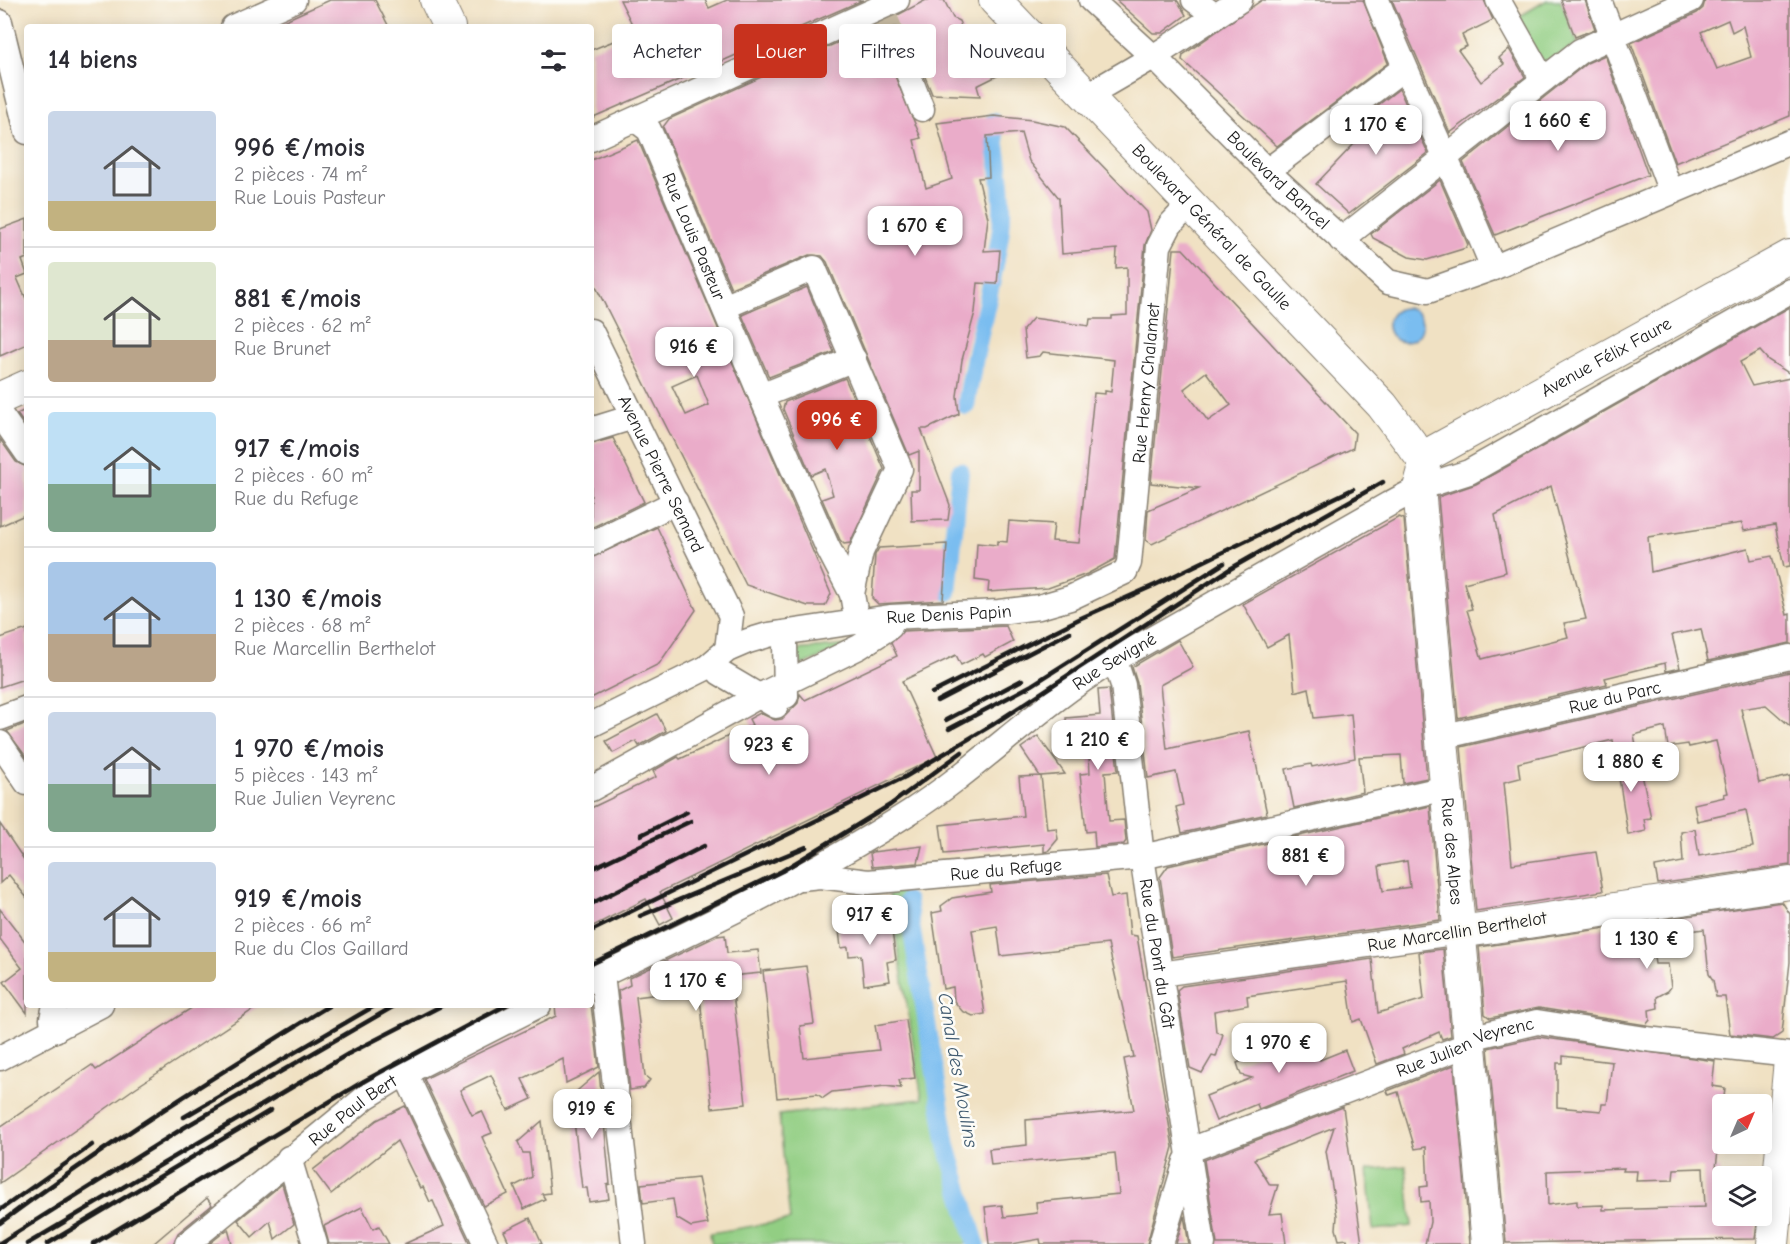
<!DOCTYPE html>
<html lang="fr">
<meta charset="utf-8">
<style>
:root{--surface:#fff;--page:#f7f7f7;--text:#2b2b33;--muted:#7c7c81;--line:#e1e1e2;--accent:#c8321e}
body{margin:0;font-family:"Comic Neue",sans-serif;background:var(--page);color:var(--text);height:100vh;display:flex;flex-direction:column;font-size:22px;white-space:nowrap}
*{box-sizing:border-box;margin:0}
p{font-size:20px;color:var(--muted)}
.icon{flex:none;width:33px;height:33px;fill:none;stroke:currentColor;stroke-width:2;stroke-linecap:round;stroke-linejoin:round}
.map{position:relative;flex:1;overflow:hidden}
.sheet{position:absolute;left:24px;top:24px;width:570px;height:984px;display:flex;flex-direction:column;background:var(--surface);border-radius:6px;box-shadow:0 3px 15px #0003}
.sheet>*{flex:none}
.banner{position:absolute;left:612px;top:24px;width:570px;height:54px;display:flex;gap:12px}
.needle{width:39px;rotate:44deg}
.fabs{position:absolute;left:1712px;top:1094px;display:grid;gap:12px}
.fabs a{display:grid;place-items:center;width:60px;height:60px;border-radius:6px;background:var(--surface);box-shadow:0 3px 15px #0003;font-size:30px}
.price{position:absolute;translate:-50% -51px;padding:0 14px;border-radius:12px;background:#fff;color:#222;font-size:20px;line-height:39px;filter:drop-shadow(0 2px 3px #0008)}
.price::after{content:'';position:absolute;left:50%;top:36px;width:18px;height:14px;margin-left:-9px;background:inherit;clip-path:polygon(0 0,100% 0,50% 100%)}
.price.on{background:var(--accent);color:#fff}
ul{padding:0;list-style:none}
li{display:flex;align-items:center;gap:18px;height:150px;padding:0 24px}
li+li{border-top:2px solid var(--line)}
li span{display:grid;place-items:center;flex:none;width:168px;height:120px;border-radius:6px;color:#555}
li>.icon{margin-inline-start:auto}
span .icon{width:72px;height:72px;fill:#fffc;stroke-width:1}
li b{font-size:26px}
h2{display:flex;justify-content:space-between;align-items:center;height:72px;padding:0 24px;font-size:26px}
.pill{padding:0 21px;border-radius:6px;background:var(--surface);box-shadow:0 3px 15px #0003;font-size:21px;line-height:54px}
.pill.on{background:var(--accent);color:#fff}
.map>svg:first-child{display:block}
.green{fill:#92ce83;stroke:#577550;stroke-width:1.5}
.water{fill:#7abdf0;stroke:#4b6c86;stroke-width:1.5}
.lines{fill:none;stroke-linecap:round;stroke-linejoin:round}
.canal{stroke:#7abdf0;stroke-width:18}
.building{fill:#eaacc9;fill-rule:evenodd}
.minor-tunnel{stroke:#c6baa2;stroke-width:24;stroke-dasharray:24 12;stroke-linecap:butt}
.minor-casing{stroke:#867e70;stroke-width:27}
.major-casing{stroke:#867e70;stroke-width:34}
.minor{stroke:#fff;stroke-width:24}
.major{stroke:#fff;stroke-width:32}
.rail{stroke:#1c1c1c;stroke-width:4.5}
.labels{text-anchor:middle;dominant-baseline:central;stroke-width:5;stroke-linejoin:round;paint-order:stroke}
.street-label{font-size:18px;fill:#1c1c1c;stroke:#fdfcf7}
.water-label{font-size:20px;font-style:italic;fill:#425c71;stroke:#fdfcf7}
</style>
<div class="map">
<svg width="1790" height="1244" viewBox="0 0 1790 1244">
<rect width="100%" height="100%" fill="#fdfcf7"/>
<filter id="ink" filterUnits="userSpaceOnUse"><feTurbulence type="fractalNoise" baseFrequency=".0167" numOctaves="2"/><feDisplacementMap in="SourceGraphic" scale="12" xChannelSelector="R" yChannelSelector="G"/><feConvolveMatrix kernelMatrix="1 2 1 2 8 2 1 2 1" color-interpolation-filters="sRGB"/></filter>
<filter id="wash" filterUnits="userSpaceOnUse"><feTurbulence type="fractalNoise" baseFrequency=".008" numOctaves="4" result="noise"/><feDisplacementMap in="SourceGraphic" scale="24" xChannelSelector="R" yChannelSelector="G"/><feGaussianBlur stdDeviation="1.35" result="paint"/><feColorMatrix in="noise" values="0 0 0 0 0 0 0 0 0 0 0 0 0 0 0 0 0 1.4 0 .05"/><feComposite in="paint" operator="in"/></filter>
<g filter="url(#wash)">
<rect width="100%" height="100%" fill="#f0e1c3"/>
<g class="green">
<path d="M1547,0H1561L1578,44L1544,65L1515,19Z"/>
<path d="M851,645L802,665L795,650Z"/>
<path d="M900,879L934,1102L969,1244H712L710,1233L790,1220L779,1115L922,1099L887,880Z"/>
<path d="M1406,1166L1412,1226L1373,1230L1367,1170Z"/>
</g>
<circle class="water" cx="1405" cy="325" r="17"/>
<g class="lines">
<g class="canal">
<path d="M966,406C975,346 993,288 1001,229C1005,194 997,157 993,122"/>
<path d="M948,592L960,471"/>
<path d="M907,901L947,1146L976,1244"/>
</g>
</g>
<g id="blocks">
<g class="building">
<path d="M330,0H375L389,27H270Z"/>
<path d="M620,0H705L709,8L727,0H863L591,118V50L636,32Z"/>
<path d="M926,0H944L953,18L959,21L966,39L978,35L1011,69L977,86L980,96L932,94L908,35L896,26L892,18Z"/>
<path d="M1116,0H1177L1186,15L1162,33H1153Z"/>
<path d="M1262,0H1363L1388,63L1277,146L1182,60L1183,55Z"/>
<path d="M1392,0H1484L1493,20L1462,35L1467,46L1458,50L1481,82L1504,64L1499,58L1509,49L1525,77L1450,133Z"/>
<path d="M1561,0H1585L1595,29L1575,37Z"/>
<path d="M1705,0H1790V116L1675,163L1631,43L1697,13L1703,8ZM1728,20L1732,32L1743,26L1751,57L1717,69L1701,32Z"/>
<path d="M883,22L886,30L881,37L882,45L921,138L914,140L926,188L952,179L937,123L994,116L1032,120L1065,127L1147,212L1151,230L1145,245L1115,559L1087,574L1048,588L988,592L989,582L975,580L977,543L997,545V541L1007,542L1009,521L1054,524L1052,541L1079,543L1094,393L1105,394V391L1111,392L1114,360L1043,352L1040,356L1026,358L1023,330L1033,318L1089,326L1090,319H1112V316L1127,315V267L1116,268L1117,249L1062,254L1059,198L1029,161L1021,133L987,136L989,177L978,178L988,218L984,251L1000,250L997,284L978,283L975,312L962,360L957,396L959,414L927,429H921L950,505L948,520L912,521L911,490H919V451L909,455L827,262L822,256L809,255L731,288L663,127L669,119Z"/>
<path d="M1605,55L1648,175L1495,235L1463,162L1587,63Z"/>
<path d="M1399,89L1428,153L1349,214L1316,184L1373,124L1364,116Z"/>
<path d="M638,140L831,594L825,606H808L746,585L591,277V160ZM697,375L709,405L686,415L672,386Z"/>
<path d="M1440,180L1468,245L1466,248L1427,260L1409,257L1373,238L1371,234Z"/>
<path d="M27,219V258L22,260L27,274L17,278L27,301V344L0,356V229Z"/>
<path d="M1174,249H1183L1355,433L1353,448L1152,544L1146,540L1148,510L1199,488L1151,483ZM1206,372L1231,405L1208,421L1184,389Z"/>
<path d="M807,287L834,352L769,377L742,315Z"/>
<path d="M1790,307V374L1768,360L1760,351L1740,362L1752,386L1790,378V566L1784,567L1775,525L1744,531L1742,523L1648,537L1651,572L1748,548L1751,560L1772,556L1787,615L1790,614V643L1708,661L1701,629L1672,635L1680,668L1666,671L1665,663L1605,678L1607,684L1458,718L1438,497L1476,484ZM1551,486L1586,619L1564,623L1568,637L1482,659L1467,610L1472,609L1464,583L1506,572L1495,515Z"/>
<path d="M845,378L884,469L850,543L844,544L840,540L822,499L833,495L825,469L811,475L783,409L785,402Z"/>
<path d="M27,409V428L17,414Z"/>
<path d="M613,438L644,502L591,528V444Z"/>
<path d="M0,439L16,462L27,467V514L0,526Z"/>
<path d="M1399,517L1404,519L1427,778L1403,783L1401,755L1359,757L1363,792L1294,808L1286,769L1311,764L1312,767L1355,758L1351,714L1314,718L1309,688L1295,692L1289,635L1267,647L1243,604Z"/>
<path d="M657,527L696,610L659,664L591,698V558Z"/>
<path d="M947,544L943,600L878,604L872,598L875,555L879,548Z"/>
<path d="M1006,626L1013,642L985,657L983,654L961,665L956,655L902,681L937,757L660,892L673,918L660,925L646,899L591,927V808L656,777L653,771L678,757L680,759L752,725L749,719L760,713L775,720L782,719L798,703L800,694L805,700L897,656L891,643L903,631Z"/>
<path d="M27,629V678L0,687V638Z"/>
<path d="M1178,640L1193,667L1160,685L1167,749L1249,731L1267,814L1182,833L1176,807L1183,805L1176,772L1148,778L1137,683L1132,667Z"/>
<path d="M1790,672V726L1766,705L1741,709L1759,783L1790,776V865L1658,884L1655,867L1683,862L1681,832L1695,829L1699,856L1753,847L1746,810L1697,821L1694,804L1725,797L1724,794L1728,793L1716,741L1689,747L1688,744L1668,747L1665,727L1634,735L1651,818L1644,819L1646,831L1628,835L1613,740L1518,763L1520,778L1504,782L1512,864L1596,852L1603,891L1476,911L1461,747Z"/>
<path d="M1109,689L1118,771L1105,772L1109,821L1124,820L1126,841L1124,844L1095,847L1094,831L1086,832L1080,774L1090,773L1088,740L1068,742L1066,718L1100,715L1098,690Z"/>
<path d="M657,714L666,731L639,746L636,741L613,753L606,741Z"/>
<path d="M27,723V758L7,731Z"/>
<path d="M1038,736L1065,774L1041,776L1047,829L1056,828L1058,839L1048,851L1044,852V844L944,854L940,825L1023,816L1019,777L1040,776L1021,748Z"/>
<path d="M1430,806L1440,920L1172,957L1160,877L1168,866ZM1407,861L1410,887L1383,891L1379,866Z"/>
<path d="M0,824L27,864V898L9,875L0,883Z"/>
<path d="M922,846L918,863L872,867L870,853L872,852Z"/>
<path d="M1106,875L1111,897L1126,895L1130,935L1137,936L1173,1147L1147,1244H1041L1040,1239L1012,1244H989L985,1207L1002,1205L1004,1217L1037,1213L1036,1202L1119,1194L1115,1153L991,1165L989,1149L1027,1145L1026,1120L1134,1110L1124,1059L1134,1057L1108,944L1001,956L997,926L972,930L985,1014L973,1016L962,1011L954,1001L953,987L943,989L932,913L942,911L941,906L952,898L991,892L990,885Z"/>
<path d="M1782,902L1790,914V962L1782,1033L1773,1039L1730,1034L1725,997H1716L1713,980L1709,974L1704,929L1651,936L1655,964H1668L1671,987L1668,991L1657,997L1658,1008L1649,1010L1650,1020L1646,1025L1539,1008L1490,1018L1485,1014L1479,947Z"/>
<path d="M0,909L27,944V1013L4,982L22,968L0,939Z"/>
<path d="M869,917H884L885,925L891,924L896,960L887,962L890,981L864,985L861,955L849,956L848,947L841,948L838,921Z"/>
<path d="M725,935L727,953L758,950L761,973L731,976L746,1104L712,1108L699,989L636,997L645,1076L650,1080L644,1088L630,1090L618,991L630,985L629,978L717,936Z"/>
<path d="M1443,949L1451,1036L1442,1039L1439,1032L1402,1049L1404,1054L1377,1064L1361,1019L1353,1022L1347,981L1247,996L1248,1005L1214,1011L1216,1032L1223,1034L1216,1057L1212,1056L1202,1073L1190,1068L1177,990L1182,986L1372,959L1378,1013L1424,999L1419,952Z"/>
<path d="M806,966L814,1024L800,1026L804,1058L879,1050L875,1025L906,1020L915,1078L899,1080L901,1088L885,1086L832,1092L823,1098L817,1094L777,1098L763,971Z"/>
<path d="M196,1005H260L135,1088L0,1183V1127L92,1065L96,1070Z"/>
<path d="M555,1005H591L599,1067L566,1083L563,1059L522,1079L532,1099L508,1110L491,1075L460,1090L472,1115L482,1111L492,1133L482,1137L508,1194L484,1206L424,1079L556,1016Z"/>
<path d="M1303,1024L1320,1060L1345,1050L1353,1071L1259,1109L1257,1104L1216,1121L1206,1096L1252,1078L1241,1075L1237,1063L1267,1051L1263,1039Z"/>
<path d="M1538,1037L1715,1061L1712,1086L1725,1088L1716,1168H1720L1722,1215H1758L1755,1239L1506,1243L1488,1048ZM1563,1056L1612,1062L1607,1104H1602L1601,1111L1557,1107V1063H1563ZM1624,1168L1623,1171H1637L1636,1181L1673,1180L1674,1169L1703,1168L1705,1207L1603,1210V1205L1577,1206V1201L1548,1205L1547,1171Z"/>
<path d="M1454,1065L1470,1244H1425L1430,1222L1429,1201L1421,1202L1420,1187L1428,1186L1426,1147L1415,1149L1398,1092L1389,1095L1387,1091Z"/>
<path d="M599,1072L610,1184L607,1185L609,1199L589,1202L587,1188H582L571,1096Z"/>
<path d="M405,1106L470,1244H404L444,1226L433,1201L430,1202L423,1187L420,1188L397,1141L331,1194L313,1170L377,1120Z"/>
<path d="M1343,1107L1362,1244H1348L1347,1239L1339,1240L1336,1229L1337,1216L1326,1151L1334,1127L1254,1159L1270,1185H1278L1269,1214L1282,1213L1286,1244H1217L1204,1160Z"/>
<path d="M542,1121L550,1193L542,1194L545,1199L524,1209L514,1186L532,1177L529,1153H523L518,1142Z"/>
<path d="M698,1178L708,1224L691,1227L676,1218L673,1199L643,1203L641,1184Z"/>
<path d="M282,1184L294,1224L275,1239L270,1221L252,1237L238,1220Z"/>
<path d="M207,1198L212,1205L178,1233L173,1244H153Z"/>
<path d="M362,1207L373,1229L379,1226L389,1244H329L324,1226Z"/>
<path d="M1184,1216L1189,1244H1176Z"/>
<path d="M530,1218L542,1244H510L504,1231Z"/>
<path d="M228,1229L232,1244H209Z"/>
</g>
</g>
</g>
<g filter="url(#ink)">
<use href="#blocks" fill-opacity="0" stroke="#867e70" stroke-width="1.5"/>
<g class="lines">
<path class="minor-tunnel" d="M886,19L895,40"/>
<defs>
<g id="minor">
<path id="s1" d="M1091,0L1162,65L1267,171L1388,282L1428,291L1493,268L1790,142"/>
<path d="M1194,0L1214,15"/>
<path d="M1377,0C1413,91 1457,178 1493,268"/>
<path d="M1498,0L1543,80"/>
<path d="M1599,0L1671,192"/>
<path d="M0,22L27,132"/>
<path d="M233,27L294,0"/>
<path d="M895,40L922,109"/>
<path d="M1086,96L1153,57L1240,0"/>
<path id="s2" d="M636,120L649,130L653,139L761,396L827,546L852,594L857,622"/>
<path d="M591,139L897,0"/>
<path d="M1267,171L1404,68"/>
<path d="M1341,240L1580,51L1691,0"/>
<path d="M724,307L814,268L900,469L861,552L852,594"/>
<path id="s3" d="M591,331L731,616L727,650"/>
<path d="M761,396L854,359"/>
<path d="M0,414L27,453"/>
<path d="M591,430L633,417"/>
<path d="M591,544L676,502"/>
<path d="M785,642L786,696"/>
<path id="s4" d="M1115,661L1123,685L1142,857L1203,1244"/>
<path d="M720,673L776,706"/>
<path d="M0,718L27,708"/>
<path id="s5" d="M591,725L706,668L727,650L748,641L768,635L890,617L999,612L1039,607L1070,598L1125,572L1129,563L1159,246L1170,225L1190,204"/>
<path id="s6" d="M1442,739L1454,734L1790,657"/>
<path d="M0,743L27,783"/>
<path d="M591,789L759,696L859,647L890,627"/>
<path id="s7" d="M801,878L820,876L868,882L1142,857L1446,788"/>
<path d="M1160,974L1460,932"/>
<path d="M602,975L634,1244"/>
<path id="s8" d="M591,980C699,929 809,877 910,812C980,767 1039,705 1111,662L1389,504L1419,488L1469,472L1790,291"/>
<path d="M55,1005L52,1019L55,1030"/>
<path d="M0,1058L101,1005"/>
<path d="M405,1073L486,1244"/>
<path id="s9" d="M1190,1150L1459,1048L1482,1035L1537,1022L1646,1039L1790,1055"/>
<path d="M289,1158L315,1244"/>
<path id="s10" d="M187,1244L366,1097L405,1073L539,1005"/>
<path d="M1161,1244L1186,1161"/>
</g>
<g id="major">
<path d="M436,0L449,27"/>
<path id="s11" d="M995,0L1382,405L1422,458L1424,470L1419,488L1422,522L1488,1244"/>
<path d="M0,398L27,386"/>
<path id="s12" d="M1422,458L1790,256"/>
<path d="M1460,932L1790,883"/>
<path d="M1773,1244L1790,1060"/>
</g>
</defs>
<use href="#minor" class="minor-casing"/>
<use href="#major" class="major-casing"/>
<use href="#minor" class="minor"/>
<use href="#major" class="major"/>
<g class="rail">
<path d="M932,693L1081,618L1155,585L1353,489"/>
<path d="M937,701L1070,632"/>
<path d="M946,720L1022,680"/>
<path d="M949,729L1032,685L1224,563"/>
<path d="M641,835L687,812"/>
<path d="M591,869L691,821"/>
<path d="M591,904L704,846"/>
<path d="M640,916L806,847"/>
<path d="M591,931L905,777L992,725L1230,569L1383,482"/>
<path d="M591,964L782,871L890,805L962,752"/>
<path d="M184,1117L376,1005"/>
<path d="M0,1210L92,1145"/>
<path d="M0,1223C106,1144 218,1074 330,1005"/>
<path d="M0,1243L185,1127L396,1005"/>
<path d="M27,1244L348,1054L443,1005"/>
<path d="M47,1244L271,1110"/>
<path d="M93,1244L364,1081L506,1005"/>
</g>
</g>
</g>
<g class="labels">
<g class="street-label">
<text stroke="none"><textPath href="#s1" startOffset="260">Boulevard Bancel</textPath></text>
<text stroke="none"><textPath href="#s11" startOffset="314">Boulevard Général de Gaulle</textPath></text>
<text stroke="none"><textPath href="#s2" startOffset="132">Rue Louis Pasteur</textPath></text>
<text stroke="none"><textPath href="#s12" startOffset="210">Avenue Félix Faure</textPath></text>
<text stroke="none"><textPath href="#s5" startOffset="756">Rue Henry Chalamet</textPath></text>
<text stroke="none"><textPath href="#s3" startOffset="159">Avenue Pierre Semard</textPath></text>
<text stroke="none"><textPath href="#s5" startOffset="382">Rue Denis Papin</textPath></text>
<text stroke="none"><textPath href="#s8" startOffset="615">Rue Sevigné</textPath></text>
<text stroke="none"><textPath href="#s6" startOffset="178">Rue du Parc</textPath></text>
<text stroke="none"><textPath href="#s11" startOffset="1022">Rue des Alpes</textPath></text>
<text stroke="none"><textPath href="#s7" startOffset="206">Rue du Refuge</textPath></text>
<text transform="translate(1457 932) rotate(-9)">Rue Marcellin Berthelot</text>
<text stroke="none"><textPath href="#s4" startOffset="296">Rue du Pont du Gât</textPath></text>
<text stroke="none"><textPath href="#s9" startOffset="294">Rue Julien Veyrenc</textPath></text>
<text stroke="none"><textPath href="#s10" startOffset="213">Rue Paul Bert</textPath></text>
</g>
<g class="water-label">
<text transform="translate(958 1070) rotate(80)">Canal des Moulins</text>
</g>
</g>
</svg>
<div class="fabs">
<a><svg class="needle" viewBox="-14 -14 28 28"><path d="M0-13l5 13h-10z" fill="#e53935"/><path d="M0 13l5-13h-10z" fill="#7c7c81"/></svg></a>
<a><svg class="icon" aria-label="layers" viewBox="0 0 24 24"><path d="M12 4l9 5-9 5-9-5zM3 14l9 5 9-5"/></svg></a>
</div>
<b class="price" style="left:1558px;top:152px">1 660 €</b>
<b class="price" style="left:1376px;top:156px">1 170 €</b>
<b class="price" style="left:915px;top:257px">1 670 €</b>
<b class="price" style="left:694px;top:378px">916 €</b>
<b class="price on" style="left:837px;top:451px">996 €</b>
<b class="price" style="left:1098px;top:771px">1 210 €</b>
<b class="price" style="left:769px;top:776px">923 €</b>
<b class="price" style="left:1631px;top:793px">1 880 €</b>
<b class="price" style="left:1306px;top:887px">881 €</b>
<b class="price" style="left:870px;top:946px">917 €</b>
<b class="price" style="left:1647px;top:970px">1 130 €</b>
<b class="price" style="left:696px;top:1012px">1 170 €</b>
<b class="price" style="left:1279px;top:1074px">1 970 €</b>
<b class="price" style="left:592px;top:1140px">919 €</b>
<div class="banner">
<a class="pill">Acheter</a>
<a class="pill on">Louer</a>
<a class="pill">Filtres</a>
<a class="pill">Nouveau</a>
</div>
<section class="sheet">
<h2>14 biens<svg class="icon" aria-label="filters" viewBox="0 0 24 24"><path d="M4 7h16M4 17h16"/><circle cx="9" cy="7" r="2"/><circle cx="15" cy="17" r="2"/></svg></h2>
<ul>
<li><span style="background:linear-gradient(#c9d6e8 75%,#c2b280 0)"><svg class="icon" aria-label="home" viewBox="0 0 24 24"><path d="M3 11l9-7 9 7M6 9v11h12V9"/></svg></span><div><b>996 €/mois</b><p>2 pièces · 74 m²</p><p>Rue Louis Pasteur</p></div></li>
<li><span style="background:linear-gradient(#dfe7d0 65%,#b9a48a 0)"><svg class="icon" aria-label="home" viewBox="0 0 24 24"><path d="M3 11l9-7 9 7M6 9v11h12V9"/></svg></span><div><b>881 €/mois</b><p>2 pièces · 62 m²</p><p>Rue Brunet</p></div></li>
<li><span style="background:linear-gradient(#bfe0f5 60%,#7fa58c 0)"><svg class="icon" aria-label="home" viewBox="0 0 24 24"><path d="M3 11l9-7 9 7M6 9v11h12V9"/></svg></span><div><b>917 €/mois</b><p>2 pièces · 60 m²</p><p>Rue du Refuge</p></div></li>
<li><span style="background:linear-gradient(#a9c7e8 60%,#b9a48a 0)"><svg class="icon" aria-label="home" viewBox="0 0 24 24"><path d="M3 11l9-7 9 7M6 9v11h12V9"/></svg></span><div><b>1 130 €/mois</b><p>2 pièces · 68 m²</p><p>Rue Marcellin Berthelot</p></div></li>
<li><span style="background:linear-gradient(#c9d6e8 60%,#7fa58c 0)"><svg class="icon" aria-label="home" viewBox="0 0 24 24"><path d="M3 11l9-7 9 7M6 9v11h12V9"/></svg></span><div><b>1 970 €/mois</b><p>5 pièces · 143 m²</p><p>Rue Julien Veyrenc</p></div></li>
<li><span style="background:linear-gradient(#c9d6e8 75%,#c2b280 0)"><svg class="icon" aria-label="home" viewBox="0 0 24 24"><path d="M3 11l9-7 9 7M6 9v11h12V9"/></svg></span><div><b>919 €/mois</b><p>2 pièces · 66 m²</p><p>Rue du Clos Gaillard</p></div></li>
</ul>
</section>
</div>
